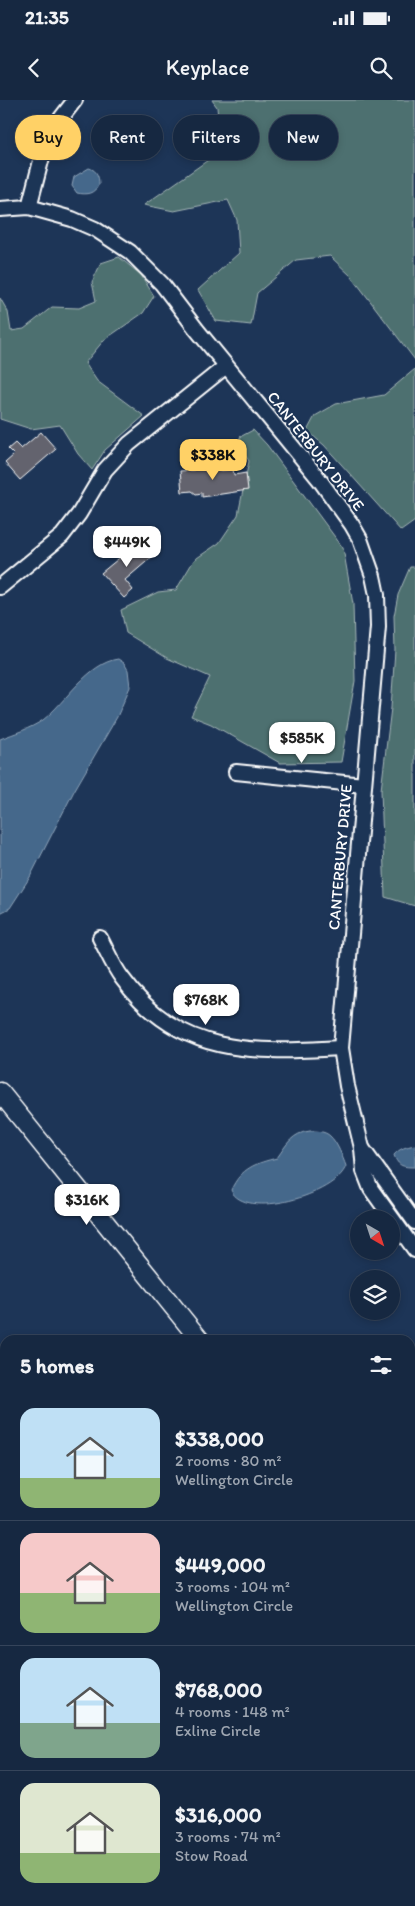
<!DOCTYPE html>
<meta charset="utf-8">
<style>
:root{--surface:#162841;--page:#1f3048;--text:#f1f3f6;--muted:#9ea6b1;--line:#35445a;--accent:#ffd166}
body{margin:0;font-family:Itim,sans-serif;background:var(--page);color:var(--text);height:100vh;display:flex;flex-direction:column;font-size:19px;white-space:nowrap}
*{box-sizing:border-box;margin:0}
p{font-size:16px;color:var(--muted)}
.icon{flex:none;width:28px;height:28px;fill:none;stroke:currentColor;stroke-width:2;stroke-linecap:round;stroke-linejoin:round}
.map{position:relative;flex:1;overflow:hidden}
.side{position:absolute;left:0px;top:1235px;width:415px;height:571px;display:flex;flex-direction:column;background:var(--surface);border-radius:15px 15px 0 0;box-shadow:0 2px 8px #0003,0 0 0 1px var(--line)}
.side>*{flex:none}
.hud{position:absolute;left:15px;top:15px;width:385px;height:45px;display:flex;gap:10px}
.needle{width:32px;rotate:141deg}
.buttons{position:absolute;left:350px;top:1110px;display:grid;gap:10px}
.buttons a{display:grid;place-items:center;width:50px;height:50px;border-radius:50%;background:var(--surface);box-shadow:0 2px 8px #0003,0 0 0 1px var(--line);font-size:25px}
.price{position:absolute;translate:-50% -42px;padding:0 11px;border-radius:10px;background:#fff;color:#222;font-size:16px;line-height:32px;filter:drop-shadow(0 1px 2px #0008)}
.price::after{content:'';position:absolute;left:50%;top:30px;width:15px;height:11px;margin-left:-8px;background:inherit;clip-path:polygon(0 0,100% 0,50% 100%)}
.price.on{background:var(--accent);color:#111}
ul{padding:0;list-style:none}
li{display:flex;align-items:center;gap:15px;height:125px;padding:0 20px}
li+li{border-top:1px solid var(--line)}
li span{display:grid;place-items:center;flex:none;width:140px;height:100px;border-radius:15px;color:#555}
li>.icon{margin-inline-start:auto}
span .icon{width:60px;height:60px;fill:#fffc;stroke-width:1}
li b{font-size:21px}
h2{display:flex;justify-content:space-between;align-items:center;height:60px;padding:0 20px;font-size:21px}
.pill{padding:0 18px;border-radius:22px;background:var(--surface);box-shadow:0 2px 8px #0003,0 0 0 1px var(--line);font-size:18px;line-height:45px}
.pill.on{background:var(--accent);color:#111}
.status{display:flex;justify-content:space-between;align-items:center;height:35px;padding:0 25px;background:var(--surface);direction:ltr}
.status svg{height:14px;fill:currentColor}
header{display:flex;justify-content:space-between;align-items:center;height:65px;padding:0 20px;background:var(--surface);font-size:22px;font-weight:600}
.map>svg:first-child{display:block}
.green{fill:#4d6f6f;stroke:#a6b7b7}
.water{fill:#44688b;stroke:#8fa4b9}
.building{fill:#64646e;stroke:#fff}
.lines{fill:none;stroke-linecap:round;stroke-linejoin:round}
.minor-casing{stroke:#fff;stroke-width:18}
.tertiary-casing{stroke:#fff;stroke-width:21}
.secondary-casing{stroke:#fff;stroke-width:24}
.minor{stroke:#1d3557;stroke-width:14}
.tertiary{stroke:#1d3557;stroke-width:18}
.secondary{stroke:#1d3557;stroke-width:20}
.labels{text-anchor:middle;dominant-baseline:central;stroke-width:4.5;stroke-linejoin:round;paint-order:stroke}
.street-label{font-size:16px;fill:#fff;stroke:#1d3557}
</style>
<div class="status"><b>21:35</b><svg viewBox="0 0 49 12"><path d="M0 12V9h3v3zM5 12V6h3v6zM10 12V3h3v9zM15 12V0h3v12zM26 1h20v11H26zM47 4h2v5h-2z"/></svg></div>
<header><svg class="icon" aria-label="back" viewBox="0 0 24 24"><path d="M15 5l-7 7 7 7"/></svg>Keyplace<svg class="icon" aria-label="search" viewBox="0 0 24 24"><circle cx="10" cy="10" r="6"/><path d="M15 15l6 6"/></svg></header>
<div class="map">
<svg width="415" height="1806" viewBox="0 0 415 1806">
<rect width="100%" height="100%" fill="#1d3557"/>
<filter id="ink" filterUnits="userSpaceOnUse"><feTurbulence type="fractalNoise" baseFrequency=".02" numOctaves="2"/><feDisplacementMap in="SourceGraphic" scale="10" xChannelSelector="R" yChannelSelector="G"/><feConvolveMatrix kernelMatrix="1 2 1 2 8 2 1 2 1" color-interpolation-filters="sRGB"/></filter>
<g filter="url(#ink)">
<g class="green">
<path d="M212,0H415V260L352,177L330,156L296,160L257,193L251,225L216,221L198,190L239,153L237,120L228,100L174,111L144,105L221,51L217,7Z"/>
<path d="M119,157L141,175L154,196L143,213L104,240L85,263L97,281L144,316L105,350L92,370L78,354L60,325L31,329L0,319V198L8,212L11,231L24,229L52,207L79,208L96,201L92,182L101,163Z"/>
<path d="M415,269V421L401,431L324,345L307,331L315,316L336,304L384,295Z"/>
<path d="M253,330L267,345L343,448L353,504L355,581L341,662L280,663L211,624L191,616L210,577L167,558L126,533L121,510L158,492L176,490L194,460L219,443L238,415L249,361L240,347V337Z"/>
<path d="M410,467H415V806L385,797L381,690L391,608L395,550L394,516L398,495Z"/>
<path d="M0,1609L5,1614V1692L0,1690Z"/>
<path d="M10,1801H62L56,1806H7Z"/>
</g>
<g class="water">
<path d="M89,68C97,70 99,77 99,84C94,94 87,95 77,93L72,86L74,77Z"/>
<path d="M118,559L124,563L128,570L130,587L117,617L74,691L30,777L10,808L0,813V639C15,633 30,629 43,620C66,602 88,563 118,559Z"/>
<path d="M310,1031C316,1031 325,1031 330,1036C337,1042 343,1058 346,1066C336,1095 244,1121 231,1090C241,1068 256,1063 277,1058C287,1044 292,1033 310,1031Z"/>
<path d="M415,1045V1067C404,1067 398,1067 394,1055C400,1048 406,1047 415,1045Z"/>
</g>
<g class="building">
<path d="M41,332L56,349L20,380L5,363L14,355L8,349L15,343L21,349Z"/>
<path d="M218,364V371L233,369L234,375L246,373L248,390L202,397V393L196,394L192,391L182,392L180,371L194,370V367Z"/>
<path d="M140,441L153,456L125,480L133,490L124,498L101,473Z"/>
</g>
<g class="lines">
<defs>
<g id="minor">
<path d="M29,107L42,57L51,31L75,0"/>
<path d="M0,109L29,107L72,119L95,129L130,152L162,184L197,230L319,379L352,425L360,439L373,476L377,495L378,527L341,948L347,986L362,1048L364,1071L371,1089L415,1150"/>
<path d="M0,487L62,436L79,414L105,370L129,344L226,266"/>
<path d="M236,672L364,685"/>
<path d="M100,838C107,851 113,866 122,878C179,957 254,953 341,948"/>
<path d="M362,1048L415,1122"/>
<path d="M0,1496L5,1494"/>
</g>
<g id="tertiary">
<path d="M0,992L200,1240"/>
<path d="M410,1501L415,1507"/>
</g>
<g id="secondary">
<path d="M410,1546L415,1542"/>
<path d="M85,1806L91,1801"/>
</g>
</defs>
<use href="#minor" class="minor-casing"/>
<use href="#tertiary" class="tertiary-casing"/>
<use href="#secondary" class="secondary-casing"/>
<use href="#minor" class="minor"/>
<use href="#tertiary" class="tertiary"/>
<use href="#secondary" class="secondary"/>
</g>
</g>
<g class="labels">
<g class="street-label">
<text transform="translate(316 351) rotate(52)">CANTERBURY DRIVE</text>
<text transform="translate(340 757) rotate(-85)">CANTERBURY DRIVE</text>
</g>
</g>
</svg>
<div class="buttons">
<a><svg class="needle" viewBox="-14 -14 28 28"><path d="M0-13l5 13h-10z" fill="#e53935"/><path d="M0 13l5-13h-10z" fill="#9ea6b1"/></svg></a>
<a><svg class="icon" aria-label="layers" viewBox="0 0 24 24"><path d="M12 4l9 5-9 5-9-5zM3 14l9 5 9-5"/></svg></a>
</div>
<b class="price on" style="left:213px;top:381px">$338K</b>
<b class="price" style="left:127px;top:468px">$449K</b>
<b class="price" style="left:302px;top:664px">$585K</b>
<b class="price" style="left:206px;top:926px">$768K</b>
<b class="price" style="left:87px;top:1126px">$316K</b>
<div class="hud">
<a class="pill on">Buy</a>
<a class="pill">Rent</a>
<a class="pill">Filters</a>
<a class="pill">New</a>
</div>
<section class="side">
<h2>5 homes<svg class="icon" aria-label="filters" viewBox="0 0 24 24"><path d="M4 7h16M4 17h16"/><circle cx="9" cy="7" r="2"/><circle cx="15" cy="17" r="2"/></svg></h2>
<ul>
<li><span style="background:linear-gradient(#bfe0f5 70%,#8fb573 0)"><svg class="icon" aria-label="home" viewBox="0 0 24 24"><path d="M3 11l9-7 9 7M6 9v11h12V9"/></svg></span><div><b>$338,000</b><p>2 rooms · 80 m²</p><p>Wellington Circle</p></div></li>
<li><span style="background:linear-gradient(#f6c9c9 60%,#8fb573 0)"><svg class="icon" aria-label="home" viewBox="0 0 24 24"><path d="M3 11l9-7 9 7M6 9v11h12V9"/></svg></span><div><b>$449,000</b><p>3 rooms · 104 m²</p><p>Wellington Circle</p></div></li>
<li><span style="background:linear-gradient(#bfe0f5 65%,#7fa58c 0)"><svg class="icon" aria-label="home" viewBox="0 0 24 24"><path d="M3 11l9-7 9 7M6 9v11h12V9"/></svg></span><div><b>$768,000</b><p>4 rooms · 148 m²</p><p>Exline Circle</p></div></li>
<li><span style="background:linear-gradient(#dfe7d0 70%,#8fb573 0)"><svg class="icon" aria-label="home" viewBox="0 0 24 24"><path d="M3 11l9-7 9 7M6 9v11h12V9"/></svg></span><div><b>$316,000</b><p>3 rooms · 74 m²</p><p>Stow Road</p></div></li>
</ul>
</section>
</div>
